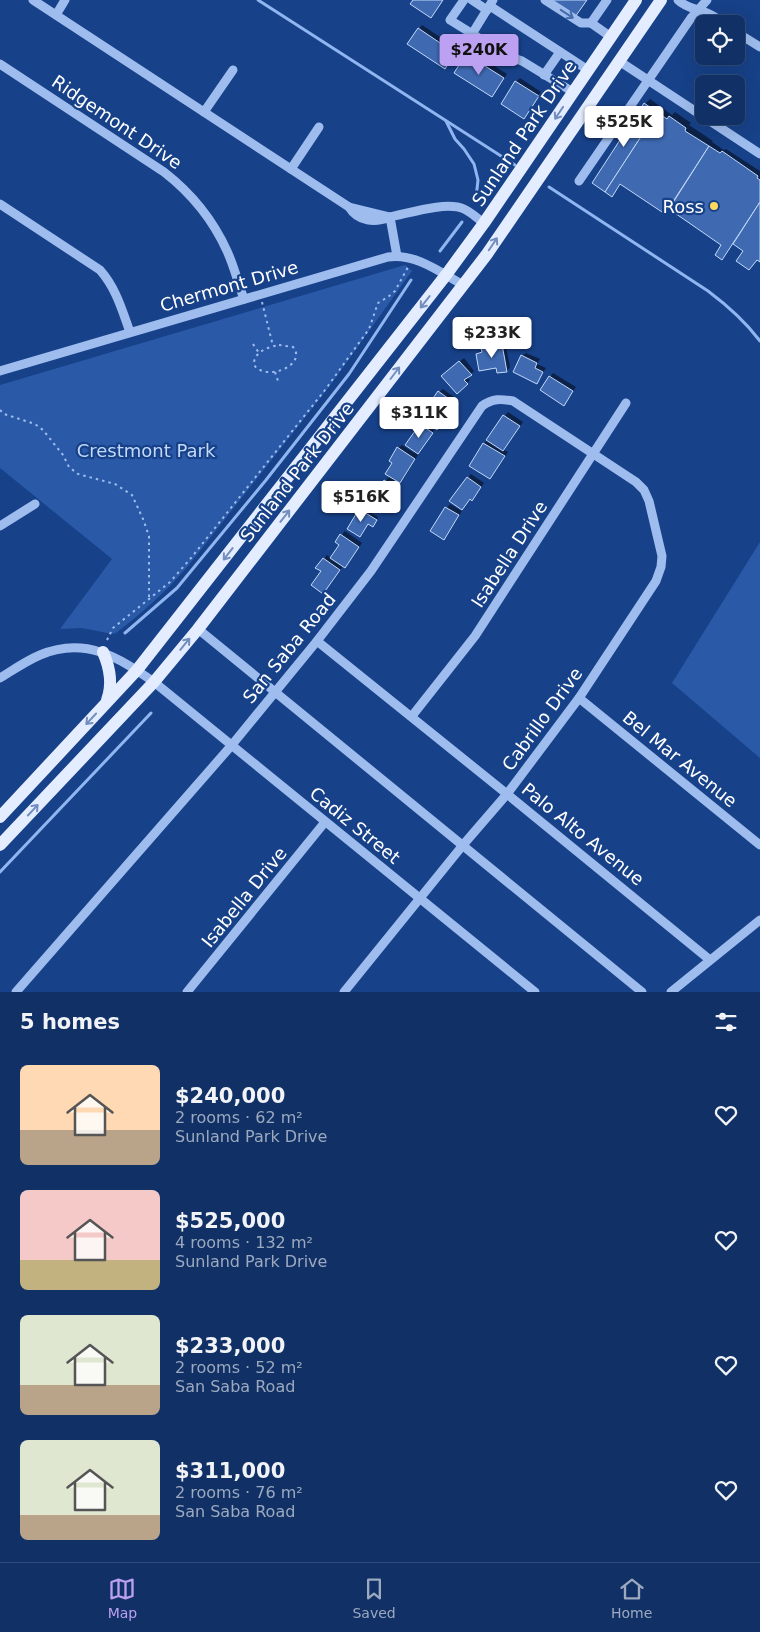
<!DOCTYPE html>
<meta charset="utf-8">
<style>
:root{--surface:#113166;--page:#1e3d6f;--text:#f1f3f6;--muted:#9ca9bf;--line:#304c7a;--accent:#bca0f2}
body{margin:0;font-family:"DejaVu Sans",sans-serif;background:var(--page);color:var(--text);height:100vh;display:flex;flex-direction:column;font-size:19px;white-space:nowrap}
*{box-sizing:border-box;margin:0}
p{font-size:16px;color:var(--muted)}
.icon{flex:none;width:28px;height:28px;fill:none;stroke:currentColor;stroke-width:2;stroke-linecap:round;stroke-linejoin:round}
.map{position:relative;height:992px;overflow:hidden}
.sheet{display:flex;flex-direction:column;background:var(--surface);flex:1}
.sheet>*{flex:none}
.buttons{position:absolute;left:695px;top:15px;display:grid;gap:10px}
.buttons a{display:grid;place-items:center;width:50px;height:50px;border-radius:8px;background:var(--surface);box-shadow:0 5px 20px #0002,0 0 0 1px var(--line);font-size:25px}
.price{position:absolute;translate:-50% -42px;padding:0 11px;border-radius:5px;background:#fff;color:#222;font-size:16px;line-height:32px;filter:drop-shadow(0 1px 2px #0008)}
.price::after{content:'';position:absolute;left:50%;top:30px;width:15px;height:11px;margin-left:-8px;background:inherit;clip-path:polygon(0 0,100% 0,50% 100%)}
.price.on{background:var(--accent);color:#111}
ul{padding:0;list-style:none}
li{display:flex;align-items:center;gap:15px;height:125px;padding:0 20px}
li span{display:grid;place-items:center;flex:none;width:140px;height:100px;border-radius:8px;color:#555}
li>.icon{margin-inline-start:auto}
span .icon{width:60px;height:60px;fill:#fffc;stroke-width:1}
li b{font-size:21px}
h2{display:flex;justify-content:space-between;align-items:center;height:60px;padding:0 20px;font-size:21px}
.tab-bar{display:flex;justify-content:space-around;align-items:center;height:70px;border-top:1px solid var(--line);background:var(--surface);font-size:14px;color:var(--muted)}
.tab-bar a{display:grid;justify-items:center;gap:2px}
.tab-bar .on{color:var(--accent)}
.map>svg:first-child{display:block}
.green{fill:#2959a7}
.shadow{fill:#0007}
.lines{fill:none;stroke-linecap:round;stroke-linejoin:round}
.stream{stroke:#90b6f1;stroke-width:3}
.building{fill:#3f6ab2;stroke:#c3d9fa}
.path{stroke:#9ebdee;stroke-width:2;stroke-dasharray:2.5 4;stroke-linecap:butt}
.minor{stroke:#9ebdee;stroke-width:9}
.major{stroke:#e4edff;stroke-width:12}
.oneway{stroke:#466cac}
.oneway2{stroke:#738ebe}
.poi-dot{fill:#ffda5a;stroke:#174188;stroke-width:2}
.labels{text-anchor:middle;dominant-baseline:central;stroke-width:4.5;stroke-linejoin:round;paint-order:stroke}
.street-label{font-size:18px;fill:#fff;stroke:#174188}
.poi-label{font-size:18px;fill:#fff;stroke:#174188;text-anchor:end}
.park-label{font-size:18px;fill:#c3d9fa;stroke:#174188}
</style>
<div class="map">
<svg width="760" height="992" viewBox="0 0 760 992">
<rect width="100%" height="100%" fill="#174188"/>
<g class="green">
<path d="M405,265L412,271L329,387L188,566C166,592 142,613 116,633L112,634L82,628L60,629L112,559L0,468V385Z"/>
<path d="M760,542V758L672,683Z"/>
</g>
<g class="shadow">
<path d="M422,25L458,49L445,67L419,29Z"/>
<path d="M471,51L507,74L495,92L456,73Z"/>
<path d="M520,78L541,92L527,113L516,82Z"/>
<path d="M650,99L672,115L675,112L691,123L689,125L713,141L712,142L724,150L726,149L760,171V260L733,242L722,244L670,208L665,213L621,183L612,195L594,183L645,104Z"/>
<path d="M505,341L510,367L507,371L497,367L477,354L486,345Z"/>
<path d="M526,353L540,359L537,364L546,368L537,382L522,356Z"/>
<path d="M464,358L474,371L468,377L470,380L467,383L446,373Z"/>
<path d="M553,373L576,387L564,404L550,377Z"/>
<path d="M443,389L458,400L440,425L433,410L439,392Z"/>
<path d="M508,412L523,422L504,450L508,452L493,474L484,444Z"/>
<path d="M423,423L434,430L417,454L418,455L404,478L400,482L380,511L378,488L390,476L398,448L402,445L414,453L421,425Z"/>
<path d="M471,474L484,483L475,496L470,498L468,478Z"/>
<path d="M450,504L462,511L444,538L432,531Z"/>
<path d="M362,508L378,517L375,523H369L360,535V510Z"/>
<path d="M345,531L362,543L348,563L345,567L343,566L326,589L323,571L324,559L327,555L331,558L341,545L336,542Z"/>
</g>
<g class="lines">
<g class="stream">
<path d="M258,0L515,165"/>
<path d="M446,121L455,139L464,149L474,164L478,180L476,198"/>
<path d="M549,187L708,291C728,306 745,321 760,341"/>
<path d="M440,251L462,222"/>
<path d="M125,633L177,588L266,480L349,374L411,280"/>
<path d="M0,872L151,713"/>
</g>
</g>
<g class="building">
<path d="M413,0H443L431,18L410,4Z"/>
<path d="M550,0H587L575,17Z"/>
<path d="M418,28L455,53L445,69L407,44Z"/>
<path d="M466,54L504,78L492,97L454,73Z"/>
<path d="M515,81L539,96L524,119L501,104Z"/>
<path d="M644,103L657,112L605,192L592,183Z"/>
<path d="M657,112L667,119L669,116L686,128L685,131L709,146L665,214L620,184L612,197L605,192Z"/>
<path d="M709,146L720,153L722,151L758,176L757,178L760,180V202L722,260L715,255L721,245L669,209Z"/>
<path d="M760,202V262L757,260L749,270L736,261L743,251L733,244Z"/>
<path d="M502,344L507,372L497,373L496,368L479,371L476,354L482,352L481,348Z"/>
<path d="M521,355L537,363L535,368L543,372L537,384L513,372Z"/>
<path d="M459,361L472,375L464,380L468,384L457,394L441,376Z"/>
<path d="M549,376L573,391L564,406L540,390Z"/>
<path d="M438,391L456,404L437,430L424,420L431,410L426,408Z"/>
<path d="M503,415L520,426L503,451L486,440Z"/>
<path d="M420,424L433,433L418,454L405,445Z"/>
<path d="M483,443L505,456L490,479L469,466Z"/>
<path d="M397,447L415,459L400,483L385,474L392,463L389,461Z"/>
<path d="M467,477L481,487L472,501L470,499L462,510L449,501Z"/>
<path d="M384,480L396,487L380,513L366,504L377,487L378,488Z"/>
<path d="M445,507L459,515L444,540L430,531Z"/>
<path d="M359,509L377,520L373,527L368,524L360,537L347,529Z"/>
<path d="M340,534L359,547L345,568L330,558L339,545L335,542Z"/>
<path d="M323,558L340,570L323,594L311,585L321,571L315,568Z"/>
</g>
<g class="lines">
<g class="path">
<path d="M262,302L273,346"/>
<path d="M253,344L259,353"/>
<path d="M279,345L293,347C308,365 266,382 254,365C253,352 268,347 279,345Z"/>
<path d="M275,372L279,384"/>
<path d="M0,410L4,414L35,424L43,430L63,455L69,467L78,474L115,484L132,495L143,519L149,536V601"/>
<path d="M107,640L113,628L170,582L191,558L325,390L369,329L378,303L388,297L395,291L408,267"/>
</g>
<g class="minor">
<path d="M33,0L349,207"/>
<path d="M464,0L450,20L508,56L522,61L573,92"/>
<path d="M472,0L487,10"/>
<path d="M545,0L581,23H591"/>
<path d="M607,0L591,23L611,37"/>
<path d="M678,0C686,8 697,9 707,13C713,15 719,20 725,24"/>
<path d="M490,6L588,70"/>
<path d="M56,15L65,0"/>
<path d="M736,32L760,47"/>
<path d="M472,34L493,0"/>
<path d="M619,61L760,154"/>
<path d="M0,64L164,172C191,193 213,220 227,251C234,266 238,283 244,299"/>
<path d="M544,75L560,52"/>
<path d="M204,112L233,70"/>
<path d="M291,169L319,127"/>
<path d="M579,181L691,18L707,0"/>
<path d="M0,204L100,270C116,288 122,310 130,332"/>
<path d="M349,207L390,217C375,223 358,222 349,207Z"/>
<path d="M397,256L390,217C410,213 446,201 464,209C471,212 478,219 484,223"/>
<path d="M0,371L388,257C415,253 440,272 463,285"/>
<path d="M0,526L35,504"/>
<path d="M198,629L642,992"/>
<path d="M317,641L507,794L710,960"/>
<path d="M0,678C13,670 26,661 40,655C85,636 118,657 154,682L535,992"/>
<path d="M579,698L760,845"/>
<path d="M412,716L475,636L626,403"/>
<path d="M16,992L231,746L317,641L371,571L482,406C493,398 501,399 513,401L636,482L644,490L649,501L662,556L661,567L656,581L579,698L507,794L463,845L344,992"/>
<path d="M187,992L325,822"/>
<path d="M671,992L760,920"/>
</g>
<g class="major">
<path d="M103,652C110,668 113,684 107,700"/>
<path d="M0,817L137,670L446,275L484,223L636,0"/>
<path d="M0,845L154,682L198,629L487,254L661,0"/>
</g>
</g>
<defs><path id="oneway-shaft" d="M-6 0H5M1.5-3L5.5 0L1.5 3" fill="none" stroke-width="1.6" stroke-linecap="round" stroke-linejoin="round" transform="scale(1.25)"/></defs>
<use class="oneway" href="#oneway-shaft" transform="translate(567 14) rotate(33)"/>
<g class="oneway2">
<use href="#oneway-shaft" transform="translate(559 113) rotate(124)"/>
<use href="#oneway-shaft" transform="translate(493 244) rotate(-56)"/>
<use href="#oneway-shaft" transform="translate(425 302) rotate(128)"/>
<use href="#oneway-shaft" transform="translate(395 373) rotate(-53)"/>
<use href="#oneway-shaft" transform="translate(285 516) rotate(-52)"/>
<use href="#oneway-shaft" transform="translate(228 554) rotate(128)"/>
<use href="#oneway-shaft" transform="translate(185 644) rotate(-51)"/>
<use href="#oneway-shaft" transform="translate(91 719) rotate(133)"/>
<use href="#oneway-shaft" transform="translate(33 810) rotate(-47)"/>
</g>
<circle class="poi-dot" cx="714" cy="206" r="5"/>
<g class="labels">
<g class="street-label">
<text transform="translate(117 122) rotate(34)">Ridgemont Drive</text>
<text transform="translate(524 133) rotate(-56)">Sunland Park Drive</text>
<text transform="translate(229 286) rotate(-16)">Chermont Drive</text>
<text transform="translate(297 472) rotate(-52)">Sunland Park Drive</text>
<text transform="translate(509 554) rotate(-57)">Isabella Drive</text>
<text transform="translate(289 648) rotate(-51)">San Saba Road</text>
<text transform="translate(542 719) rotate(-54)">Cabrillo Drive</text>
<text transform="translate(680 759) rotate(39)">Bel Mar Avenue</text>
<text transform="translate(355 825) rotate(39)">Cadiz Street</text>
<text transform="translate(583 834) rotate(39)">Palo Alto Avenue</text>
<text transform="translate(244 897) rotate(-51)">Isabella Drive</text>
</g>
<g class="poi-label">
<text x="704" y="206">Ross</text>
</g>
<g class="park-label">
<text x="146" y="450">Crestmont Park</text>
</g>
</g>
</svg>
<div class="buttons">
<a><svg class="icon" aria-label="locate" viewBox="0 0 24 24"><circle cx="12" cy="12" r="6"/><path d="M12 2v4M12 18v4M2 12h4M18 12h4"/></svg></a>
<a><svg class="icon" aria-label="layers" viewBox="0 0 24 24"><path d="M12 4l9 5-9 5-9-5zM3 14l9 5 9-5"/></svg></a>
</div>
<b class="price on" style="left:479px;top:76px">$240K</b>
<b class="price" style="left:624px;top:148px">$525K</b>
<b class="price" style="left:492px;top:359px">$233K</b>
<b class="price" style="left:419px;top:439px">$311K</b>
<b class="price" style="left:361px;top:523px">$516K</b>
</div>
<section class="sheet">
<h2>5 homes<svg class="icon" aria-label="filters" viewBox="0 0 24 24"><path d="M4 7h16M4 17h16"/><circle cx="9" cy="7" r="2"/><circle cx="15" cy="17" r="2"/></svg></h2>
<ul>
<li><span style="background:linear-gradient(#ffd9b3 65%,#b9a48a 0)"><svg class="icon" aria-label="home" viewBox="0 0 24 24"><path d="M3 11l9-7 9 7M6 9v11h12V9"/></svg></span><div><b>$240,000</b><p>2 rooms · 62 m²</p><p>Sunland Park Drive</p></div><svg class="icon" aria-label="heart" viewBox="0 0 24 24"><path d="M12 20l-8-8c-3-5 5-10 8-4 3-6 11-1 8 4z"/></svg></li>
<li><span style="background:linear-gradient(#f6c9c9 70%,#c2b280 0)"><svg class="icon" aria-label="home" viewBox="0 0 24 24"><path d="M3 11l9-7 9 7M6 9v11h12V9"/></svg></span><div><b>$525,000</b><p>4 rooms · 132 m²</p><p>Sunland Park Drive</p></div><svg class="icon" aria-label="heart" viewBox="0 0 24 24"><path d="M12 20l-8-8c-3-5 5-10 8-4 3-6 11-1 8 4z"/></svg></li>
<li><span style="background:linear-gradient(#dfe7d0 70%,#b9a48a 0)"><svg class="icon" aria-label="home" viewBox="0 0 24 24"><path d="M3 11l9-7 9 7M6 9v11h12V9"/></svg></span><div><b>$233,000</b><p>2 rooms · 52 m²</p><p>San Saba Road</p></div><svg class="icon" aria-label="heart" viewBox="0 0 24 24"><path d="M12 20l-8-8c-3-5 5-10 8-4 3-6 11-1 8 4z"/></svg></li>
<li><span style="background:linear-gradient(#dfe7d0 75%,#b9a48a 0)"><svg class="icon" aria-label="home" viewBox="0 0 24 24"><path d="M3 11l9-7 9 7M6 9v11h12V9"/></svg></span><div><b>$311,000</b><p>2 rooms · 76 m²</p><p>San Saba Road</p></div><svg class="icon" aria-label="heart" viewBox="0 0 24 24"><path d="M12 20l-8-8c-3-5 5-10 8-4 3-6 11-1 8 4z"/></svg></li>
</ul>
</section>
<nav class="tab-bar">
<a class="on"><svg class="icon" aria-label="map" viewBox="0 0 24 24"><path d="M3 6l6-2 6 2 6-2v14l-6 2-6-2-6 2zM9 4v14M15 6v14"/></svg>Map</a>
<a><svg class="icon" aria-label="saved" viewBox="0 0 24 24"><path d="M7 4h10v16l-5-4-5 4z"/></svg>Saved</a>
<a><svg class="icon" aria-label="home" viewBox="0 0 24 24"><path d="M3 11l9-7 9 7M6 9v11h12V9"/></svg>Home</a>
</nav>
